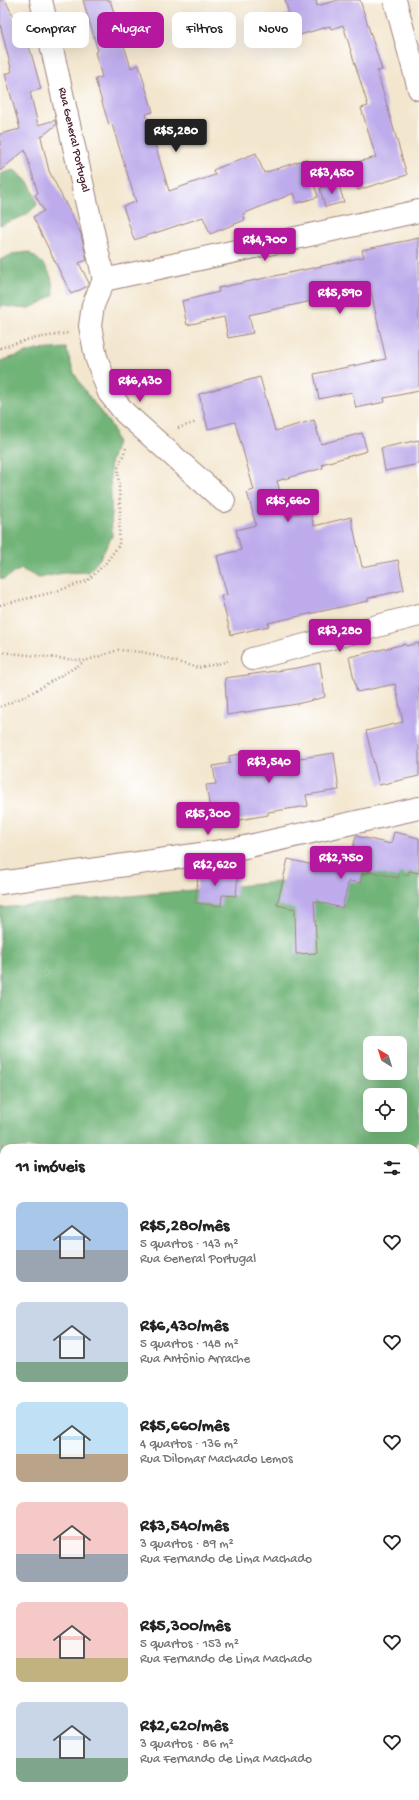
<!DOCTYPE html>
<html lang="pt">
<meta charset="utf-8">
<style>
:root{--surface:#fff;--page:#f6f6f6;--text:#222;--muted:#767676;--accent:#b5179e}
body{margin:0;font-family:"Gochi Hand",sans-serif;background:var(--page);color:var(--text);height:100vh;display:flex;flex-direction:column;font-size:15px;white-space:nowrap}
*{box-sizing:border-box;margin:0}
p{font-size:13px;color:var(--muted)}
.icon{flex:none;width:22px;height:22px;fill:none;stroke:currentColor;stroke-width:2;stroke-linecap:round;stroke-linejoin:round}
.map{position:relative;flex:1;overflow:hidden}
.drawer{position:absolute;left:0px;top:1144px;width:419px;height:656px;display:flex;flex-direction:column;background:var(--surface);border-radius:12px 12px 0 0;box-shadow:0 4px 16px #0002}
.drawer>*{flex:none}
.guide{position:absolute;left:12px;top:12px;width:395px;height:36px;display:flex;gap:8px}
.needle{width:26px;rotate:322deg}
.tools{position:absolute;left:363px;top:1036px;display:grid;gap:8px}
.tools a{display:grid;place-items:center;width:44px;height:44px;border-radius:8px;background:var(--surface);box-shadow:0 4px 16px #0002;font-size:20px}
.price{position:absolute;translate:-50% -34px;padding:0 9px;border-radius:4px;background:var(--accent);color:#fff;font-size:13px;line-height:26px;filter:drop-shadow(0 1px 2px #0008)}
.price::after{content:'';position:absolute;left:50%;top:24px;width:12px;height:9px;margin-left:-6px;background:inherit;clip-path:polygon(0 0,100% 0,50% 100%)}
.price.on{background:#222;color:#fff}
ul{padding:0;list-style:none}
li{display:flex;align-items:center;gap:12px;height:100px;padding:0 16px}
li span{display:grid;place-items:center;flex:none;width:112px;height:80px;border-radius:8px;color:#555}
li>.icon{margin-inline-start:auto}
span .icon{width:48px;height:48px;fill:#fffc;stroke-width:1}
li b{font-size:17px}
h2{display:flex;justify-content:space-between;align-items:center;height:48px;padding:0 16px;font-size:17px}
.tag{padding:0 14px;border-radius:8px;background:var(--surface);box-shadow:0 4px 16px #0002;font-size:14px;line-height:36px}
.tag.on{background:var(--accent);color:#fff}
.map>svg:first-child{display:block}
.green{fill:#8cd28c;stroke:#6b785c}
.forest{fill:#71b478;stroke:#5e6a52;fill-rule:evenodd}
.building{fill:#bdabeb}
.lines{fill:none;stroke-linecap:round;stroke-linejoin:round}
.minor-casing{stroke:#9e827c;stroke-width:24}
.path{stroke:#9e827c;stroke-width:2.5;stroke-dasharray:1 3;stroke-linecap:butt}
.minor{stroke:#fff;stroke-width:22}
.labels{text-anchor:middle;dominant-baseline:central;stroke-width:3;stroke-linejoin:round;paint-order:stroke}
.street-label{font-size:12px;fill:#4a1f2b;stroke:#fff}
</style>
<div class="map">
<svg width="419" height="1800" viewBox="0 0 419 1800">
<rect width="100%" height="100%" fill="#fff"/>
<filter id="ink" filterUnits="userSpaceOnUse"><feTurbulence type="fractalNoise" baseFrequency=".025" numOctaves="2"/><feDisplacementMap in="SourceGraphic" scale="8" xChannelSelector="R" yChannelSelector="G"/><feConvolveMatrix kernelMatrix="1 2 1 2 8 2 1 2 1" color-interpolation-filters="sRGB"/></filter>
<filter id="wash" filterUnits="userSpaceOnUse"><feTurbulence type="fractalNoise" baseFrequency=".012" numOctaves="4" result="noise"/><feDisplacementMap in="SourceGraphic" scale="16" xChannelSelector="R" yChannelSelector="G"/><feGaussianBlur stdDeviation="0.9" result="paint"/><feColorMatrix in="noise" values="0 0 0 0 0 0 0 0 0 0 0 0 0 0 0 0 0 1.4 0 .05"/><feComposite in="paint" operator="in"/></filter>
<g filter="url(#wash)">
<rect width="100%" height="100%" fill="#f3e6ce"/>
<g class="green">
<path d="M0,1642L4,1657V1696L0,1699Z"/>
<path d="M4,1747V1796H40L41,1800H5L0,1782V1750Z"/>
</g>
<g class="forest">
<path d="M14,170C28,180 34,189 37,205L26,215L0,225V174Z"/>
<path d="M28,252C47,265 53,272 53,295C31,310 27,311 1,305L0,309V260L13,254Z"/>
<path d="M66,348L74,373L85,391L112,427L117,442L110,464L112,536L101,557L89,572L63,573L39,578L21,569L3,579L0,578V361L37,350Z"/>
<path d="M419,869V1141L414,1148H4V1466L0,1450V908ZM370,1043H400V1073H370ZM370,1095H400V1125H370Z"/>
</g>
<g id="blocks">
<g class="building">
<path d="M0,0H5L30,49L41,89L30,92L38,125L55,120L56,125L41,137L49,171L81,234L87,260L79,263L89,283L88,286L71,294L33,217L44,211L35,195L38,193L25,150L0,171V134L20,129L5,74L12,72L0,24Z"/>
<path d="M83,0H110L131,68L139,65L146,89L153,112L146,114L169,191L215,175L213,170L256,153L264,173L306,159L318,197L297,203L294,193L243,214L245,220L210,234L203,217L134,240L123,206L136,202L112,124L109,125L95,79L102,77L95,52L98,51Z"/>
<path d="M285,0H316L317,6L338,0H360L382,70L377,71L407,175L358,190L350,164L376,157L361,108L368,106L343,25L331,29L330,26L280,41L273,19L289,14Z"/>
<path d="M338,182L344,202L325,207L320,188Z"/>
<path d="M419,238V391L384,398L385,402L356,408L352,392L319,399L314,374L386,359L370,288L249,315L253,333L228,338L224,317L187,325L182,301L219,292L218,288L364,257L362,250Z"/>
<path d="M260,377L275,431L314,420L321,444L362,433L367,451L322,464L323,468L277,481L287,516L310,510L314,526L351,517L362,567L398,560L404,590L368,598V601L268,623L269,626L231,635L221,596L227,595L217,556L241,550L236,530L256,525L247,492L254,490L235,422L208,429L199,394Z"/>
<path d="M419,440V464L385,471L381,448Z"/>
<path d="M419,643V776L379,785L366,731L403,722L395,684L357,692L349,657L405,644L406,646Z"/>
<path d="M320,663L325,697L297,704L227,715L225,678L297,668Z"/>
<path d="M258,751L260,764L334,753L339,790L306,795L308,806L268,812V815L239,820L237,811L211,815L206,785L216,784L213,766L230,763L229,756Z"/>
<path d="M394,832L419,838V873L409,871L408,875L399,873L398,878L363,870L360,883L349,881L342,908L314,901L317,953L296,954L295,909L277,905L288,859L317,866L319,854L350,860L356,836L391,844Z"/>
<path d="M199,869L238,873L236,896L222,895L221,906L195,903Z"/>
</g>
</g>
</g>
<g filter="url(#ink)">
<use href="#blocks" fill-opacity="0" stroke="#9e827c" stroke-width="1"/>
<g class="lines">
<defs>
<g id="minor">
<path d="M41,0L104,280"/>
<path d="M395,0L419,89"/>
<path d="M104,280L419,211"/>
<path d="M104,280L93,305L90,326L96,357L109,393L125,413L224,501"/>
<path d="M252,659L419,615"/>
<path d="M0,883L236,849L419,808"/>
<path d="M415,1418L419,1415"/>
<path d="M0,1583L4,1600"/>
<path d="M0,1723L4,1721"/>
<path d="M415,1749L419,1746"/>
<path d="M52,1796L53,1800"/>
<path d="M352,1800L357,1796"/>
</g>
</defs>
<use href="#minor" class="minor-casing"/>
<g class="path">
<path d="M0,348L30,339L68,333"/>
<path d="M178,428L197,422"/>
<path d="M0,605L54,592L87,581L105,564L119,545L120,508L118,468L127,446"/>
<path d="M0,652L85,661L118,650L143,652L198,668L230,661"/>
<path d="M0,707L26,696L84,662"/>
</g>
<use href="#minor" class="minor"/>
</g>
</g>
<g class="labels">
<g class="street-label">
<text transform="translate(73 140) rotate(77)">Rua General Portugal</text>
</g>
</g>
</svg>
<div class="tools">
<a><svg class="needle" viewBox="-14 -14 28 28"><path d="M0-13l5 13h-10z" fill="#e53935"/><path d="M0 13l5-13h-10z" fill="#767676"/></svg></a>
<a><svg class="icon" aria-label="locate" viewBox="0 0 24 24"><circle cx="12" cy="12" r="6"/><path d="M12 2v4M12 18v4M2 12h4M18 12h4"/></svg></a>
</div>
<b class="price on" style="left:176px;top:153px">R$5,280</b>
<b class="price" style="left:332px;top:195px">R$3,450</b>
<b class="price" style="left:265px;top:262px">R$4,700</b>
<b class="price" style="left:340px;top:315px">R$5,590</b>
<b class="price" style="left:140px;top:403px">R$6,430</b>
<b class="price" style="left:288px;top:523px">R$5,660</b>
<b class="price" style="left:340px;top:653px">R$3,280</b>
<b class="price" style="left:269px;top:784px">R$3,540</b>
<b class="price" style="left:208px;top:836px">R$5,300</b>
<b class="price" style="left:341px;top:880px">R$2,750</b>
<b class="price" style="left:215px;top:887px">R$2,620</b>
<div class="guide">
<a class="tag">Comprar</a>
<a class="tag on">Alugar</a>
<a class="tag">Filtros</a>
<a class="tag">Novo</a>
</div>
<section class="drawer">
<h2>11 imóveis<svg class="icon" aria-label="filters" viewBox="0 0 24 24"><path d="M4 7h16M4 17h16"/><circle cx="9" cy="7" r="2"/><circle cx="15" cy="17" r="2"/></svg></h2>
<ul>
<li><span style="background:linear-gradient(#a9c7e8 60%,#9aa5b1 0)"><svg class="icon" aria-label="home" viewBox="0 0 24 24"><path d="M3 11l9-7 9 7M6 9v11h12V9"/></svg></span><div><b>R$5,280/mês</b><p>5 quartos · 143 m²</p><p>Rua General Portugal</p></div><svg class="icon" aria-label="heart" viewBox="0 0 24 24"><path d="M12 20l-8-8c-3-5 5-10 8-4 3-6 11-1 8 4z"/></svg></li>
<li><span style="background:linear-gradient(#c9d6e8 75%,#7fa58c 0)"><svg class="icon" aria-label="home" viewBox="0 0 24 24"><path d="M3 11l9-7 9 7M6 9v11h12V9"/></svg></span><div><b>R$6,430/mês</b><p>5 quartos · 148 m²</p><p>Rua Antônio Arrache</p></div><svg class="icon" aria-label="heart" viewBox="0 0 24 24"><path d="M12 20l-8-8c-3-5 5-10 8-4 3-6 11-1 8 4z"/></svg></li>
<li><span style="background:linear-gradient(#bfe0f5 65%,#b9a48a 0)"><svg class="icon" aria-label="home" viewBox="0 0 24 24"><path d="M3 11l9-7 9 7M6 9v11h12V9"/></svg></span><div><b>R$5,660/mês</b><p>4 quartos · 136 m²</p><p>Rua Dilomar Machado Lemos</p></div><svg class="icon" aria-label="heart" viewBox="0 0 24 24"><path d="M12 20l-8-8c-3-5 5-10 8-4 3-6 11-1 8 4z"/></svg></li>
<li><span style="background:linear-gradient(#f6c9c9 65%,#9aa5b1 0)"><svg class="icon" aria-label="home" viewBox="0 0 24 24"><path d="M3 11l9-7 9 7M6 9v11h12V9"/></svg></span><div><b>R$3,540/mês</b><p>3 quartos · 89 m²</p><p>Rua Fernando de Lima Machado</p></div><svg class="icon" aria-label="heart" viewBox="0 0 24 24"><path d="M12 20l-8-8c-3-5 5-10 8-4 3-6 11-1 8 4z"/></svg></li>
<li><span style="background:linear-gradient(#f6c9c9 70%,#c2b280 0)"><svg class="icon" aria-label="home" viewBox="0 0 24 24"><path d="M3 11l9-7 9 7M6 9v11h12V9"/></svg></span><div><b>R$5,300/mês</b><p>5 quartos · 153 m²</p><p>Rua Fernando de Lima Machado</p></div><svg class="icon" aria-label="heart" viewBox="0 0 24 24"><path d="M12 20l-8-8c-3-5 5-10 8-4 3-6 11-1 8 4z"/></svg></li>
<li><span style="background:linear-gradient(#c9d6e8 70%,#7fa58c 0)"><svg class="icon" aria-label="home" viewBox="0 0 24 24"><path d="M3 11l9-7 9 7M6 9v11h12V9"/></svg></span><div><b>R$2,620/mês</b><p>3 quartos · 86 m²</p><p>Rua Fernando de Lima Machado</p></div><svg class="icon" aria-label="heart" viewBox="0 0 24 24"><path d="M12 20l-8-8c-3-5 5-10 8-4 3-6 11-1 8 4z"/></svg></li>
</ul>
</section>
</div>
